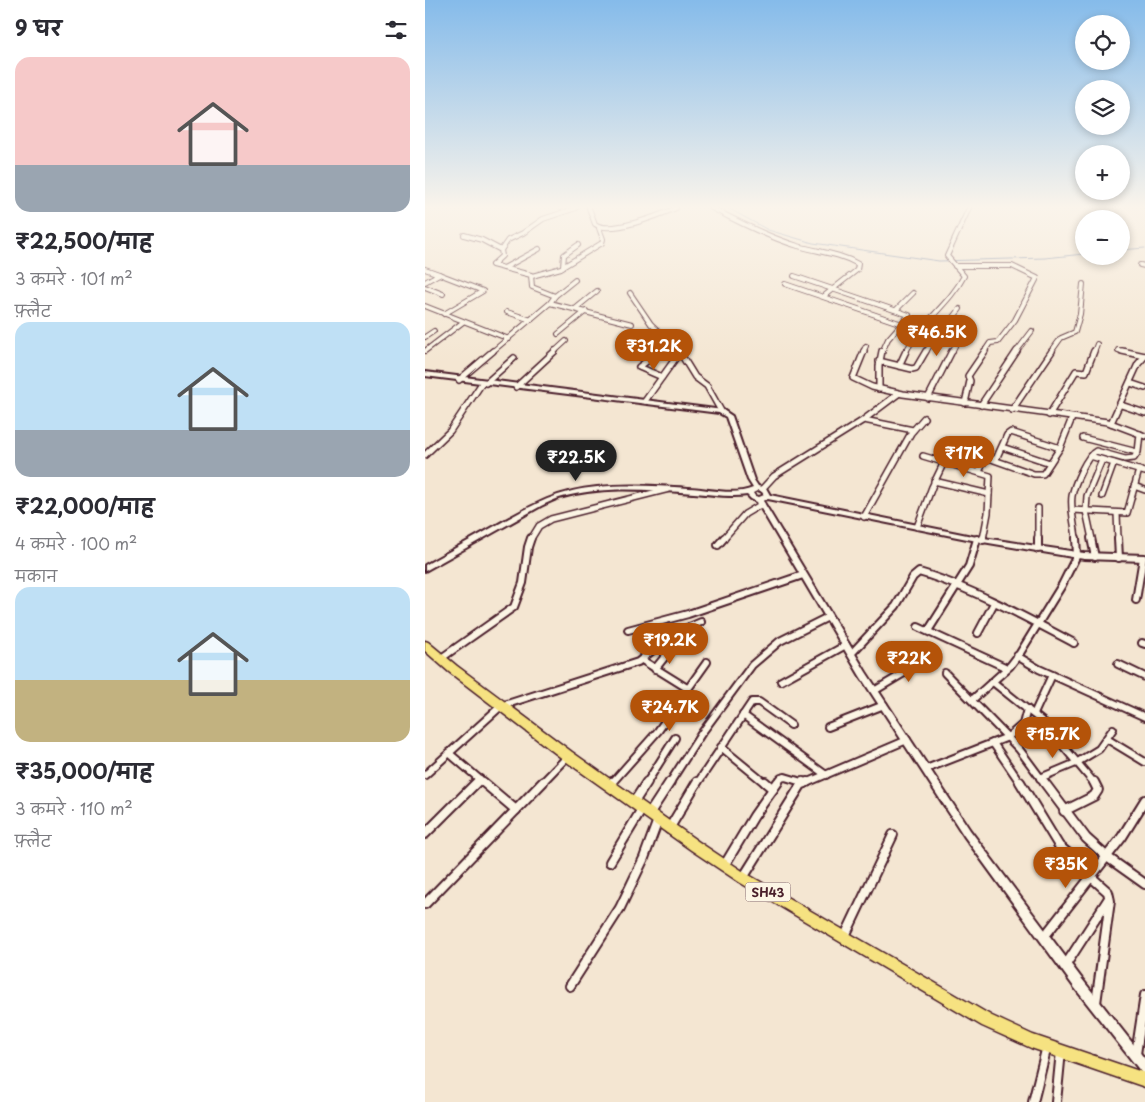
<!DOCTYPE html>
<html lang="hi">
<meta charset="utf-8">
<style>
:root{--surface:#fff;--page:#f2f2f3;--text:#2b2b33;--muted:#7c7c81;--accent:#b45309}
body{margin:0;font-family:"Playpen Sans","Playpen Sans Deva",sans-serif;background:var(--page);color:var(--text);height:100vh;display:flex;flex-direction:column;font-size:19px;white-space:nowrap}
*{box-sizing:border-box;margin:0}
p{font-size:16px;color:var(--muted)}
.icon{flex:none;width:28px;height:28px;fill:none;stroke:currentColor;stroke-width:2;stroke-linecap:round;stroke-linejoin:round}
.map{position:relative;flex:1;overflow:hidden}
.sheet{display:flex;flex-direction:column;background:var(--surface);width:425px}
.sheet>*{flex:none}
.controls{position:absolute;left:650px;top:15px;display:grid;gap:10px}
.controls a{display:grid;place-items:center;width:55px;height:55px;border-radius:50%;background:var(--surface);box-shadow:0 2px 8px #0003;font-size:25px}
.price{position:absolute;translate:-50% -42px;padding:0 11px;border-radius:18px;background:var(--accent);color:#fff;font-size:16px;line-height:32px;filter:drop-shadow(0 1px 2px #0008)}
.price::after{content:'';position:absolute;left:50%;top:30px;width:15px;height:11px;margin-left:-8px;background:inherit;clip-path:polygon(0 0,100% 0,50% 100%)}
.price.active{background:#222;color:#fff}
ul{padding:0;list-style:none}
li{display:grid;align-content:center;gap:10px;height:265px;padding:0 15px}
li span{display:grid;place-items:center;height:155px;border-radius:15px;color:#555}
li>.icon{margin-inline-start:auto}
span .icon{width:90px;height:90px;fill:#fffc;stroke-width:1}
li b{font-size:21px}
h2{display:flex;justify-content:space-between;align-items:center;height:60px;padding:0 15px;font-size:21px}
main{display:flex;flex:1;min-height:0}
.map>svg:first-child{display:block}
.lines{fill:none;stroke-linecap:round;stroke-linejoin:round}
.stream{stroke:#7583a0;stroke-width:1}
.minor-far3-casing{stroke:#4a1f2b;stroke-width:6}
.minor-far2-casing{stroke:#4a1f2b;stroke-width:8}
.minor-far1-casing{stroke:#4a1f2b;stroke-width:10}
.minor-casing{stroke:#4a1f2b;stroke-width:12}
.tertiary-casing{stroke:#4a1f2b;stroke-width:4}
.primary-casing{stroke:#4a1f2b;stroke-width:3}
.minor-far3{stroke:#fcf5e5;stroke-width:4}
.minor-far2{stroke:#fcf5e5;stroke-width:5}
.minor-far1{stroke:#fcf5e5;stroke-width:6}
.minor{stroke:#fcf5e5;stroke-width:8}
.tertiary{fill:#fcf5e5;fill-rule:evenodd}
.primary{fill:#f6e281;fill-rule:evenodd}
.labels{text-anchor:middle;dominant-baseline:central;stroke-width:4;stroke-linejoin:round;paint-order:stroke}
.shield{fill:#fcf5e5;stroke:#7f5f63;stroke-width:1}
.shield-label{font-size:12px;font-weight:bold;fill:#4a1f2b}
</style>
<main>
<section class="sheet">
<h2>9 घर<svg class="icon" aria-label="filters" viewBox="0 0 24 24"><path d="M4 7h16M4 17h16"/><circle cx="9" cy="7" r="2"/><circle cx="15" cy="17" r="2"/></svg></h2>
<ul>
<li><span style="background:linear-gradient(#f6c9c9 70%,#9aa5b1 0)"><svg class="icon" aria-label="home" viewBox="0 0 24 24"><path d="M3 11l9-7 9 7M6 9v11h12V9"/></svg></span><div><b>₹22,500/माह</b><p>3 कमरे · 101 m²</p><p>फ़्लैट</p></div></li>
<li><span style="background:linear-gradient(#bfe0f5 70%,#9aa5b1 0)"><svg class="icon" aria-label="home" viewBox="0 0 24 24"><path d="M3 11l9-7 9 7M6 9v11h12V9"/></svg></span><div><b>₹22,000/माह</b><p>4 कमरे · 100 m²</p><p>मकान</p></div></li>
<li><span style="background:linear-gradient(#bfe0f5 60%,#c2b280 0)"><svg class="icon" aria-label="home" viewBox="0 0 24 24"><path d="M3 11l9-7 9 7M6 9v11h12V9"/></svg></span><div><b>₹35,000/माह</b><p>3 कमरे · 110 m²</p><p>फ़्लैट</p></div></li>
</ul>
</section>
<div class="map">
<svg width="720" height="1102" viewBox="0 0 720 1102">
<rect width="100%" height="100%" fill="#f4e6d2"/>
<filter id="ink" filterUnits="userSpaceOnUse"><feTurbulence type="fractalNoise" baseFrequency=".02" numOctaves="2"/><feDisplacementMap in="SourceGraphic" scale="10" xChannelSelector="R" yChannelSelector="G"/><feConvolveMatrix kernelMatrix="1 2 1 2 8 2 1 2 1" color-interpolation-filters="sRGB"/></filter>
<g filter="url(#ink)">
<g class="lines">
<g class="stream">
<path d="M303,208L343,230L388,243L514,261L620,258L659,254"/>
<path d="M696,250L720,248"/>
</g>
<defs>
<g id="minor-far3">
<path d="M164,208L170,224C185,235 235,215 251,208"/>
<path d="M287,208C315,223 343,237 373,246C394,252 414,253 433,264L432,270L399,296"/>
<path d="M39,235L57,240L76,250L77,256L67,265L106,275L107,287L130,296L125,303L67,352"/>
<path d="M76,250L83,240L98,233L118,219L151,208"/>
<path d="M715,265L720,266"/>
<path d="M138,266L139,255L153,245"/>
<path d="M530,266H587L612,278L590,320L573,342L565,343L559,352"/>
<path d="M79,268L114,249"/>
<path d="M0,269L14,274L0,282"/>
<path d="M14,274L58,291L19,314"/>
<path d="M107,276L136,268L177,243L178,239L174,228"/>
<path d="M369,276L484,315L463,339L457,352"/>
<path d="M360,284L477,324"/>
<path d="M0,287L18,294"/>
<path d="M205,293L226,324L255,352"/>
<path d="M130,296L150,280"/>
<path d="M125,303L207,324"/>
<path d="M0,306L84,339"/>
<path d="M150,309L172,291"/>
<path d="M471,310L488,293"/>
<path d="M82,312L106,320"/>
<path d="M133,334L161,311"/>
<path d="M0,337L9,331"/>
<path d="M693,350L703,352"/>
<path d="M0,351L38,322"/>
<path d="M129,352L141,341"/>
<path d="M233,352L245,343"/>
<path d="M438,352L441,346"/>
<path d="M481,352C495,323 524,305 539,276L522,256L544,208"/>
<path d="M501,352L518,324L526,321L535,309"/>
<path d="M527,352L540,326"/>
<path d="M591,352L607,331"/>
<path d="M626,352L636,338L650,332L655,314L658,284"/>
<path d="M669,352L672,344"/>
</g>
<g id="minor-far2">
<path d="M235,351L214,367L237,377"/>
<path d="M254,351L270,377L282,386L296,411"/>
<path d="M439,351L428,378L447,387L478,394L683,422L720,436"/>
<path d="M697,351L720,356"/>
<path d="M454,361L487,369L491,368L501,351"/>
<path d="M474,366L481,351"/>
<path d="M34,380L68,351"/>
<path d="M61,383L89,358"/>
<path d="M705,383L720,388"/>
<path d="M91,387L130,351"/>
<path d="M454,389V366L457,351"/>
<path d="M503,398L527,351"/>
<path d="M220,401L255,352"/>
<path d="M540,403L545,381L543,376L560,351"/>
<path d="M556,405L592,351"/>
<path d="M696,405L720,413"/>
<path d="M587,410L627,351"/>
<path d="M624,415L651,371L661,372L669,351"/>
<path d="M439,420L488,430"/>
<path d="M686,423L713,364L720,356"/>
<path d="M658,438L712,452"/>
<path d="M577,447L625,463"/>
<path d="M0,455L25,431L57,383"/>
<path d="M498,456L565,476L563,513L558,539"/>
<path d="M665,456L720,472"/>
<path d="M569,460L609,474H618L635,448L647,418"/>
<path d="M554,472L560,459H571L582,435L586,432L635,448"/>
<path d="M509,481L564,494"/>
<path d="M709,486L720,490"/>
<path d="M337,489L349,476L437,421L473,394"/>
<path d="M677,496L689,463"/>
<path d="M613,508V539"/>
<path d="M647,510L702,513L714,470"/>
<path d="M692,513L693,539"/>
<path d="M439,517L486,433L499,418"/>
<path d="M492,527L507,487L522,456L528,454L558,463"/>
<path d="M106,539L114,526L126,519L244,489"/>
<path d="M298,539L320,514L337,504"/>
<path d="M651,539C650,526 645,509 647,496C649,485 661,456 671,451L700,459L709,458L713,452L715,434"/>
<path d="M667,539L661,511L662,496L677,460"/>
</g>
<g id="minor-far1">
<path d="M613,538V549"/>
<path d="M666,538L670,557"/>
<path d="M693,538L694,558"/>
<path d="M558,540V538"/>
<path d="M293,545L299,538"/>
<path d="M711,600L718,558"/>
<path d="M493,627L582,668"/>
<path d="M203,630L263,614L378,575"/>
<path d="M503,631L544,566L552,539"/>
<path d="M553,633L569,603"/>
<path d="M717,643L720,644"/>
<path d="M426,654L471,606L488,577L494,572C545,587 602,618 649,643"/>
<path d="M592,656L614,669L720,717"/>
<path d="M15,659L89,607L98,583L103,547L106,538"/>
<path d="M217,660L262,688"/>
<path d="M693,664L720,677"/>
<path d="M230,669L255,638"/>
<path d="M520,673L594,749L620,784"/>
<path d="M356,681L421,645"/>
<path d="M568,682L618,722L670,784"/>
<path d="M449,691L506,657"/>
<path d="M547,700L585,666L595,653L637,585L652,555L651,538"/>
<path d="M609,714L627,675"/>
<path d="M318,715L401,775"/>
<path d="M403,727L459,705"/>
<path d="M682,739L720,762"/>
<path d="M568,743L596,784"/>
<path d="M296,747L341,784"/>
<path d="M24,753L60,784"/>
<path d="M501,769L583,737L598,724L602,709"/>
<path d="M0,775L76,706L213,662L248,634L276,622"/>
<path d="M615,778L651,763L674,749L688,729"/>
<path d="M50,784L55,779"/>
<path d="M116,784L143,756"/>
<path d="M186,784L233,731L282,662"/>
<path d="M221,784L250,738"/>
<path d="M244,784L276,734L327,665L355,641L403,617"/>
<path d="M272,784L327,702H334L366,725"/>
<path d="M352,784L356,778L360,777L380,783"/>
<path d="M379,784L482,740"/>
</g>
<g id="minor">
<path d="M58,782L91,810"/>
<path d="M340,782L348,789"/>
<path d="M378,782L380,783"/>
<path d="M595,782L634,846L667,873"/>
<path d="M619,782L661,838L682,857L720,884"/>
<path d="M185,785L187,782"/>
<path d="M209,802L222,782"/>
<path d="M639,811L669,796L673,790L669,782"/>
<path d="M224,814L245,782"/>
<path d="M244,829L272,782"/>
<path d="M0,834L52,782"/>
<path d="M185,862L217,809"/>
<path d="M299,866L329,816L353,782"/>
<path d="M665,876L683,892L685,901L671,1003"/>
<path d="M318,878L376,785L382,782"/>
<path d="M0,904L118,782"/>
<path d="M420,936L468,835"/>
<path d="M619,937L697,837L720,800"/>
<path d="M640,966L684,898"/>
<path d="M145,986L195,908L219,858L233,820"/>
<path d="M711,1054L720,995"/>
<path d="M608,1102L622,1046"/>
<path d="M631,1102L636,1051"/>
</g>
<path id="tertiary" d="M0,372L298,410L307,416L329,480L333,486L341,488L345,495L552,537L659,553L720,555V561L659,559L552,541L343,499L338,501L441,672L545,830L657,979L720,1059V1074L716,1072L649,987L539,836L435,676L332,502L326,499L322,495C305,498 286,494 269,493C225,490 177,485 134,498C128,500 122,503 116,506L0,571V565C23,552 47,539 70,526C106,506 130,491 172,487C203,484 233,486 264,488C284,489 309,496 328,488L323,480L301,417L294,413L0,376ZM334,490L337,492L339,495L334,497L330,496L328,493Z"/>
<path id="primary" d="M0,641L3,642L32,666L147,752L274,842L322,874L567,1016L608,1035L720,1073V1087L606,1048L557,1026L314,882L266,850L139,760L24,672L0,651Z"/>
</defs>
<use href="#minor-far3" class="minor-far3-casing"/>
<use href="#minor-far2" class="minor-far2-casing"/>
<use href="#minor-far1" class="minor-far1-casing"/>
<use href="#minor" class="minor-casing"/>
<use href="#tertiary" class="tertiary-casing"/>
<use href="#primary" class="primary-casing"/>
<use href="#minor-far3" class="minor-far3"/>
<use href="#minor-far2" class="minor-far2"/>
<use href="#minor-far1" class="minor-far1"/>
<use href="#minor" class="minor"/>
<use href="#tertiary" class="tertiary"/>
<use href="#primary" class="primary"/>
</g>
</g>
<linearGradient id="sky" x2="0" y2="1"><stop stop-color="#85bbea"/><stop offset="0.57" stop-color="#faf4eb"/><stop offset="1" stop-color="#faf4eb" stop-opacity="0"/></linearGradient>
<rect width="720" height="363" fill="url(#sky)"/>
<g class="labels">
<rect class="shield" x="320.5" y="882.5" width="45" height="19" rx="4"/>
<g class="shield-label">
<text x="343" y="892">SH43</text>
</g>
</g>
</svg>
<div class="controls">
<a><svg class="icon" aria-label="locate" viewBox="0 0 24 24"><circle cx="12" cy="12" r="6"/><path d="M12 2v4M12 18v4M2 12h4M18 12h4"/></svg></a>
<a><svg class="icon" aria-label="layers" viewBox="0 0 24 24"><path d="M12 4l9 5-9 5-9-5zM3 14l9 5 9-5"/></svg></a>
<a>+</a>
<a>−</a>
</div>
<b class="price" style="left:512px;top:357px">₹46.5K</b>
<b class="price" style="left:229px;top:371px">₹31.2K</b>
<b class="price" style="left:539px;top:478px">₹17K</b>
<b class="price active" style="left:151px;top:482px">₹22.5K</b>
<b class="price" style="left:245px;top:665px">₹19.2K</b>
<b class="price" style="left:484px;top:683px">₹22K</b>
<b class="price" style="left:245px;top:732px">₹24.7K</b>
<b class="price" style="left:628px;top:759px">₹15.7K</b>
<b class="price" style="left:641px;top:889px">₹35K</b>
</div>
</main>
